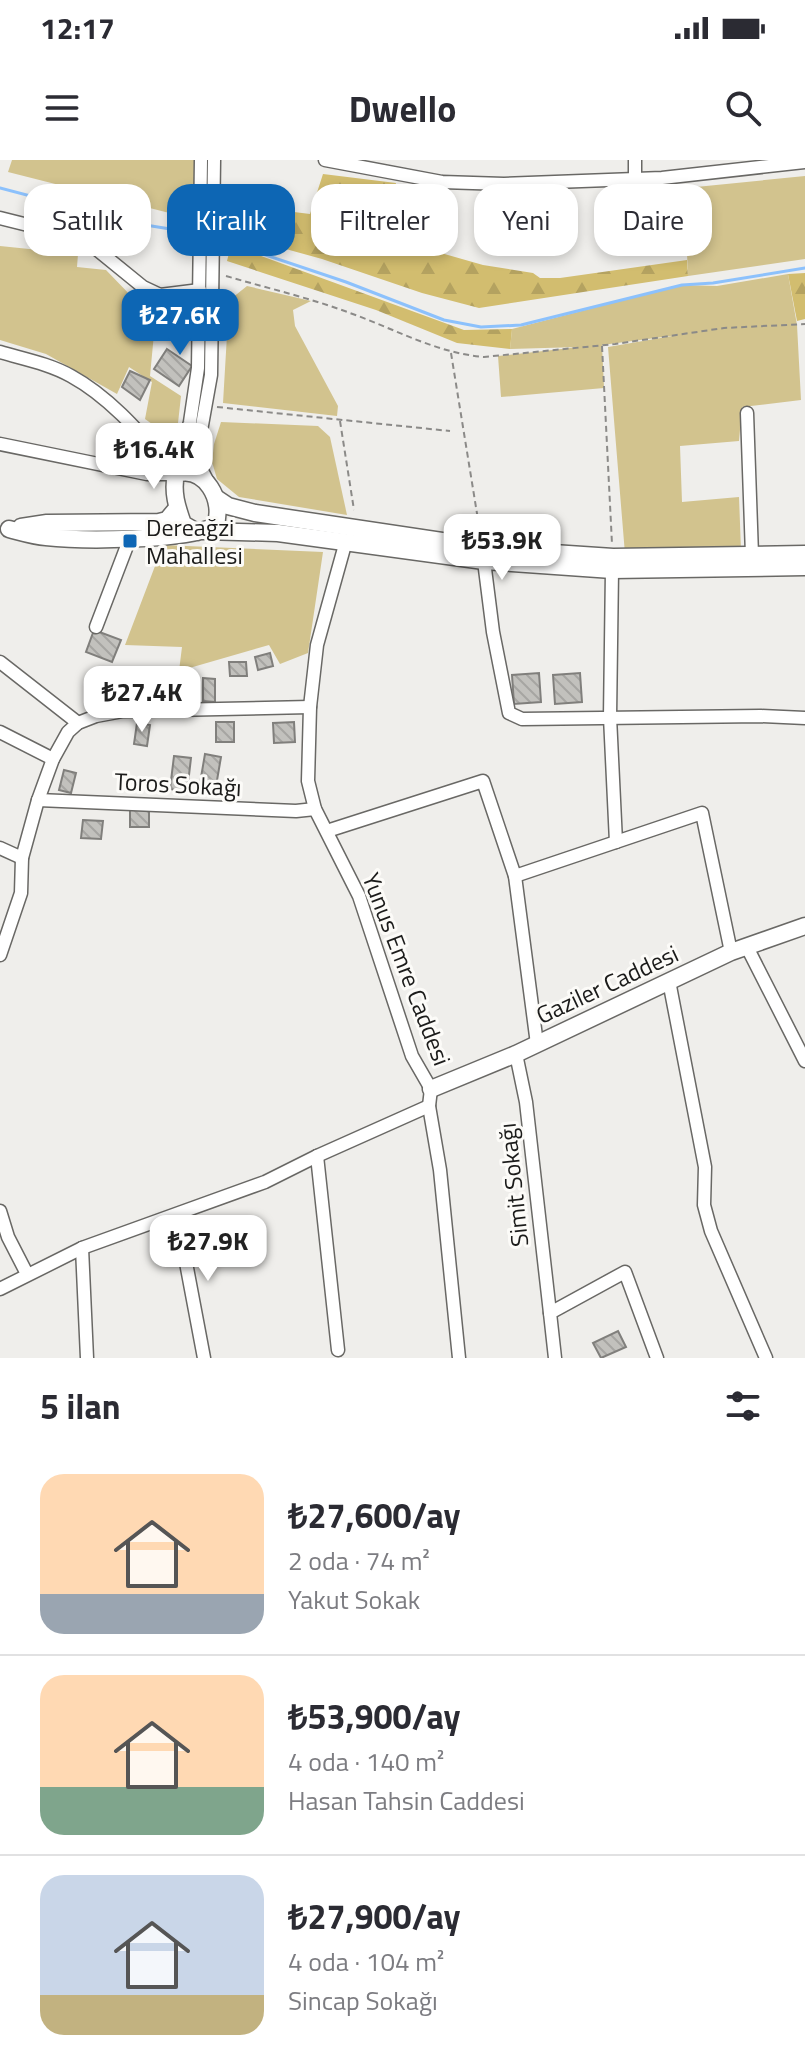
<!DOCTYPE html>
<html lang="tr">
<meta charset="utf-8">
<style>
:root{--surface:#fff;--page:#f2f2f3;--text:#2b2b33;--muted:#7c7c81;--line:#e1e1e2;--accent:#0d66b4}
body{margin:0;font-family:"Titillium Web",sans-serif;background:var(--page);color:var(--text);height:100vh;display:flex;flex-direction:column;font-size:30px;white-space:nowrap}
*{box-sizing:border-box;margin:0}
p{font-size:26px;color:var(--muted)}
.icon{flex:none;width:44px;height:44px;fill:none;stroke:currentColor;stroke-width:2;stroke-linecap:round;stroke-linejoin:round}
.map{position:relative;height:1198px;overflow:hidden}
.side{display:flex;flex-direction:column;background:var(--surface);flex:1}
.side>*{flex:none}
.top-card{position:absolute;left:24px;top:24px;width:758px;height:72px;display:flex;gap:16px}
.price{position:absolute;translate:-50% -68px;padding:0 18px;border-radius:16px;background:#fff;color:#222;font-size:26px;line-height:52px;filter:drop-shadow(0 2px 4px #0008)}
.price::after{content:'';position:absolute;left:50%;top:48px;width:24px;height:18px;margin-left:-12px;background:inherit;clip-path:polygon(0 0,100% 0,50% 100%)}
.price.on{background:var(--accent);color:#fff}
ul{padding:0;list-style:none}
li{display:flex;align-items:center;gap:24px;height:200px;padding:0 40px}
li+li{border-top:2px solid var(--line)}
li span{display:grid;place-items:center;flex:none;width:224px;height:160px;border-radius:24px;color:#555}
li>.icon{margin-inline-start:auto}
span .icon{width:96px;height:96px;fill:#fffc;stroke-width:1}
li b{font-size:34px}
h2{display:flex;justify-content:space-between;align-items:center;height:96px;padding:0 40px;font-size:34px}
.chip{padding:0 28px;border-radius:24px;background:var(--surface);box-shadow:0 4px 12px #0003;font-size:28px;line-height:72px}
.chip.on{background:var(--accent);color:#fff}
.status{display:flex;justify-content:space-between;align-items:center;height:56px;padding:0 40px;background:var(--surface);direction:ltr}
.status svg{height:22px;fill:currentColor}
header{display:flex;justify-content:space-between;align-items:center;height:104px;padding:0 40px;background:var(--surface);font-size:36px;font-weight:700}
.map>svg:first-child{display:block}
.grass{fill:#d2c38e}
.forest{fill:url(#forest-firs)}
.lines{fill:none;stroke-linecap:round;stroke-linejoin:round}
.stream{stroke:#8cc1fc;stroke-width:3}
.building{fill:url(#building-back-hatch);stroke:#807f7c;stroke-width:2}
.minor-casing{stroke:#696865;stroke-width:15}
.major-casing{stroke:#696865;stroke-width:19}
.path{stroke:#8b8a88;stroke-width:2;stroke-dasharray:6 4;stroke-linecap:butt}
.minor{stroke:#fff;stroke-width:12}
.major{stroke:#fff;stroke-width:16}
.poi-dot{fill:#0d66b4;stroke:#fcfbf8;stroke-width:3}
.labels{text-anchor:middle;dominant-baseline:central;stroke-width:6;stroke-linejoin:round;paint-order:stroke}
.poi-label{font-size:24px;fill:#1b1b1a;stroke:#fcfbf8;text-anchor:start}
.street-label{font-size:24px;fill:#1b1b1a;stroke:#fcfbf8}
</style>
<div class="status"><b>12:17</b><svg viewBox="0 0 49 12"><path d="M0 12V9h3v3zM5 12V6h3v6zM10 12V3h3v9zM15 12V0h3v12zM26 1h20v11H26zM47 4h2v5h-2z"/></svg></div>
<header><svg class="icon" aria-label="menu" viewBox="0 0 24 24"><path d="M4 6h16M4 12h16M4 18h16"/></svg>Dwello<svg class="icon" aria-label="search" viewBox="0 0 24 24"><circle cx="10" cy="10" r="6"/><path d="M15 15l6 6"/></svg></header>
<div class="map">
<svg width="805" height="1198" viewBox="0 0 805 1198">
<defs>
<pattern id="forest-firs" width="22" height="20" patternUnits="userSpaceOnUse" patternTransform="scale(2)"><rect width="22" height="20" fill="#d2bd6f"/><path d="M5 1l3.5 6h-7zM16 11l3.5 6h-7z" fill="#b4a260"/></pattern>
<pattern id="building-back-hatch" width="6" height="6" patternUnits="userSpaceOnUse" patternTransform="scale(2)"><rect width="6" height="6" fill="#c2c1bd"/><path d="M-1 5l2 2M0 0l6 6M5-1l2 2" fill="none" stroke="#a6a5a2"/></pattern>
</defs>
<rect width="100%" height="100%" fill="#efeeeb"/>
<g class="grass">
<path d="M12,0H195L193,59L8,12Z"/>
<path d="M805,16V99L688,116L687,93L696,27Z"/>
<path d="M41,82L78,94L77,107L106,110L134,139L128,150L155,163L150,216L181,236L176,281L145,259L152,222L129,207L117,234L46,194L0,180V86L39,90Z"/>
<path d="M788,114L797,165L801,240L742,247L739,281L680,286L682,342L739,337L741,390L625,394L608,187L678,175L602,185L604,228L501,237L498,196L579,187L510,189L512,169L682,125L717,126Z"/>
<path d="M247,126L311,141L293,150L295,166L338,246L337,256L223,243L227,175L233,167L232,138Z"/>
<path d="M221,262L318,266L330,277L347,355L239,337L217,319L212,302L214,284Z"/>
<path d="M163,385L323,392L308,493L280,504L269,485L179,511L182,487L125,485Z"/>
</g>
<g class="forest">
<path d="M323,14L396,23L387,70L434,91L483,105L533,113L540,118H560L687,100L688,116L479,148L422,133L322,99L228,73L229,44L310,54Z"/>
<path d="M231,85L464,170L512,169L510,189L457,183L376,150L227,101Z"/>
<path d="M805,113V159L797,161L788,114Z"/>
</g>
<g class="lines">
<g class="stream">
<path d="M0,28L133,63L195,73"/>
<path d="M218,79L346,122L444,160L481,167L521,165L682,125L713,123L805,108"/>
</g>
</g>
<g class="building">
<path d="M167,189L192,206L179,226L154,209Z"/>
<path d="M130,211L150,220L140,240L122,227Z"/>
<path d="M94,470L121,480L112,502L86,492Z"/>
<path d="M270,493L273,506L258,510L255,497Z"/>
<path d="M229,502H246L247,516H230Z"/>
<path d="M539,513L541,542L514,544L512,515Z"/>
<path d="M580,513L582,542L555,544L553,515Z"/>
<path d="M203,518L215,519V542L203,541Z"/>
<path d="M170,522H182L181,542H169Z"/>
<rect x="216" y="562" width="18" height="20"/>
<path d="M294,562L295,582L274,583L273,563Z"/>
<path d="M137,563L150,565L147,586L134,584Z"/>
<path d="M205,594L221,597L215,632L199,629Z"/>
<path d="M174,596L191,598L187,632L170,629Z"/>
<path d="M64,610L76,613L71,633L59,630Z"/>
<rect x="130" y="649" width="19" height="18"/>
<path d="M83,660L103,661L101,679L81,678Z"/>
<path d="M618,1171L626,1187L601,1198L593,1183Z"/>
</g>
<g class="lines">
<defs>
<g id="minor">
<path d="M325,0L442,22L504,24L662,18L805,2"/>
<path d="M635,0V19"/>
<path d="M0,58L84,79L143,127L160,135L200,130"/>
<path d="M0,192C24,199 50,204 71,216C113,239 145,279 176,314"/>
<path d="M747,253L752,395"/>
<path d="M0,284L147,314H176"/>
<path d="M176,314L190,262L198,208L201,0"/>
<path d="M208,322L198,303L197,293L211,215L214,0"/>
<path d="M346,381L317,485L310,547L308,621L315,649L359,736L412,896L431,929L429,946L440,1010L459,1198"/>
<path d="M484,401L493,472L509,553L522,559L761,556L805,558"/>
<path d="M612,410L610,557L616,682"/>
<path d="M96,467L130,378"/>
<path d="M0,502L78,563"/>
<path d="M0,572L53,599"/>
<path d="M38,640L296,651L315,649"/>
<path d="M327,671L483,621L515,716L537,884"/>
<path d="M0,688L22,698"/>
<path d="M515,716L702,653L731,792"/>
<path d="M747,787L805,901"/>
<path d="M0,795L21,733L22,698L38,640L53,599L68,572L78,563L96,556L123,551L310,547"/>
<path d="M669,821L705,1007L704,1045L711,1071L766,1198"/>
<path d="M516,894L526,942L550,1153"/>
<path d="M317,996L338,1190"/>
<path d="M0,1051L8,1077L27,1114"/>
<path d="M177,1055L204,1198"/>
<path d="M82,1088L87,1198"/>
<path d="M0,1129L82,1088L265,1022L317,996L429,946"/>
<path d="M555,1198L550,1153L625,1112L657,1198"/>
</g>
<g id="major">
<path d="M216,338L228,346L255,353L482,387L553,393L613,397L805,394"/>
<path d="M21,367L47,363L159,362L167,360L177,348"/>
<path d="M9,369C21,372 33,376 46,377C81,381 185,381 215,366C225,341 205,305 176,314C172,332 177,347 183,364L197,372"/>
<path d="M203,371L278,373L484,401L612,410L805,407"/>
<path d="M431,929L516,894L731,792L805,766"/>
</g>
</defs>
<use href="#minor" class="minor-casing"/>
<use href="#major" class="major-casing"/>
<g class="path">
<path d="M226,116C267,128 310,138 350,153C395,169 436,193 484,197L615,184L724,168L805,164"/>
<path d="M602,186L612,384"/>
<path d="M451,193L480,372"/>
<path d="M217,247L450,271"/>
<path d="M340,261L354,350"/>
</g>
<use href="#minor" class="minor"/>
<use href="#major" class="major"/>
</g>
<rect class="poi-dot" x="122" y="373" width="16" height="16" rx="4"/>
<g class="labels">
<g class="poi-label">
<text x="146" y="367">Dereağzi<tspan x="146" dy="28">Mahallesi</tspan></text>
</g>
<g class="street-label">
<text transform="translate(178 624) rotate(3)">Toros Sokağı</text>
<text transform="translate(407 809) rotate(69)">Yunus Emre Caddesi</text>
<text transform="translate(607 824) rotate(-25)">Gaziler Caddesi</text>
<text transform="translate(513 1025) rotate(-96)">Simit Sokağı</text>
</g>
</g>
</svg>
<b class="price on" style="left:180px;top:197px">₺27.6K</b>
<b class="price" style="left:154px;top:331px">₺16.4K</b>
<b class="price" style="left:502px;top:422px">₺53.9K</b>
<b class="price" style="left:142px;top:574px">₺27.4K</b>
<b class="price" style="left:208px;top:1123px">₺27.9K</b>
<div class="top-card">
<a class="chip">Satılık</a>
<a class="chip on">Kiralık</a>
<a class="chip">Filtreler</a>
<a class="chip">Yeni</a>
<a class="chip">Daire</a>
</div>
</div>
<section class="side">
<h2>5 ilan<svg class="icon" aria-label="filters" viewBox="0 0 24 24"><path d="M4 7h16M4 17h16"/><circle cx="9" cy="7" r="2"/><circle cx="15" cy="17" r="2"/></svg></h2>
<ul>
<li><span style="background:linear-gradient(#ffd9b3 75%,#9aa5b1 0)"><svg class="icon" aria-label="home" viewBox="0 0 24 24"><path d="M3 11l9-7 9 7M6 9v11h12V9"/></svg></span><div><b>₺27,600/ay</b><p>2 oda · 74 m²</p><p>Yakut Sokak</p></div></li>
<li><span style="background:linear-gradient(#ffd9b3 70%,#7fa58c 0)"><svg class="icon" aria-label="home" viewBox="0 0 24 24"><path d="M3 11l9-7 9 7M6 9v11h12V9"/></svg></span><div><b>₺53,900/ay</b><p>4 oda · 140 m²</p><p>Hasan Tahsin Caddesi</p></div></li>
<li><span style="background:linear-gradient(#c9d6e8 75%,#c2b280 0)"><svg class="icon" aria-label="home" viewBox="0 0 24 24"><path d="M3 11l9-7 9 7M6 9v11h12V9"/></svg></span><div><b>₺27,900/ay</b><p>4 oda · 104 m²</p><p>Sincap Sokağı</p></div></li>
</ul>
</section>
